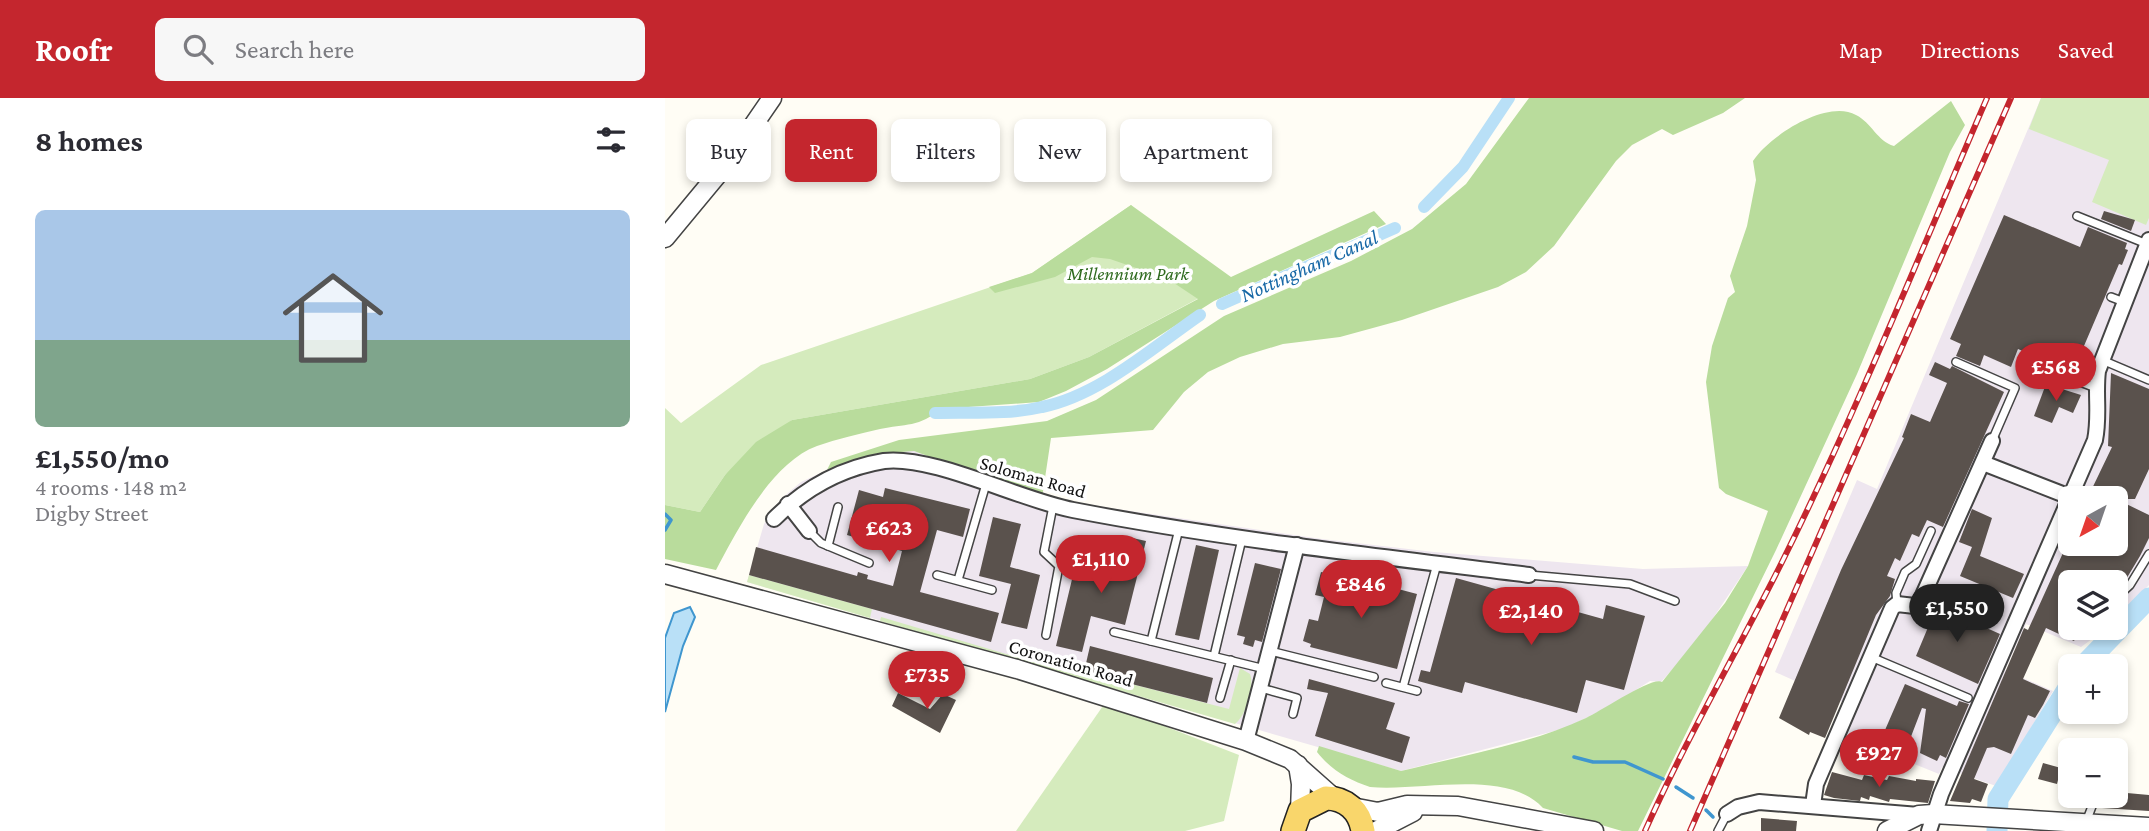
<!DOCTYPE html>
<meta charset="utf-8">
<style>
:root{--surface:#fff;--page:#f7f7f7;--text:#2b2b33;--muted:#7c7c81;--line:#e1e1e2;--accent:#c4262e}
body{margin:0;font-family:"Crimson Pro",serif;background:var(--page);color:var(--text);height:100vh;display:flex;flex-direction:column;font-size:26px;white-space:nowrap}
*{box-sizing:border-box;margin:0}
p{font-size:23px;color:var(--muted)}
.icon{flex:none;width:38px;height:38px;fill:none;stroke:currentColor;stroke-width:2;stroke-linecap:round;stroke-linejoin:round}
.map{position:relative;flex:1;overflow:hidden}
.drawer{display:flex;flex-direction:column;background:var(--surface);width:665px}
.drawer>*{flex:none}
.hud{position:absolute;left:21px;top:21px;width:665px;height:63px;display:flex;gap:14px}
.needle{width:46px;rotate:220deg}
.buttons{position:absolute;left:1393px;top:388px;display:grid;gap:14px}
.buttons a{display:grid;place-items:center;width:70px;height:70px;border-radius:10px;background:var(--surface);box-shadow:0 4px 10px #0003;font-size:35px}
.price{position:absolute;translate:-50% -60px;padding:0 16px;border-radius:24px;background:var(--accent);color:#fff;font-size:23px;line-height:46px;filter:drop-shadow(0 2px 4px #0008)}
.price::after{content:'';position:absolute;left:50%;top:42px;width:21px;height:16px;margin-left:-10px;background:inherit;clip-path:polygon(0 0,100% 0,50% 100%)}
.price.on{background:#222;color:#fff}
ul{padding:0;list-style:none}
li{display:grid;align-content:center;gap:14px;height:371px;padding:0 35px}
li+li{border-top:2px solid var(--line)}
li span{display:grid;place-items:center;height:217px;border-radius:10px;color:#555}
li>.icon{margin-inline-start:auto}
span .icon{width:126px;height:126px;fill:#fffc;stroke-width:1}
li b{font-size:30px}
h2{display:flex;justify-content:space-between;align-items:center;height:84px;padding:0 35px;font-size:30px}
.tag{padding:0 24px;border-radius:10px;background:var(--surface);box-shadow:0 4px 10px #0003;font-size:24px;line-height:63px}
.tag.on{background:var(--accent);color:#fff}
header{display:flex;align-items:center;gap:42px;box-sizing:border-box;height:98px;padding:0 35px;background:var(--accent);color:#fff}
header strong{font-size:33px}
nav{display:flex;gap:38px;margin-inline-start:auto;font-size:24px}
.search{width:490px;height:63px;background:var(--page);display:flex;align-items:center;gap:18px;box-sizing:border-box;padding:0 24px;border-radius:10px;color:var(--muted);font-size:26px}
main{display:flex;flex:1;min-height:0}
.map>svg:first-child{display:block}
.industrial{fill:#eee6ef;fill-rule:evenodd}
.green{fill:#d5ebbd}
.forest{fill:#b9dc9c}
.water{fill:#b9e0f7;stroke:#3f96cf;stroke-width:2}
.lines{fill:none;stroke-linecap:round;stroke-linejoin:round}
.stream{stroke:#3f96cf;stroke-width:3.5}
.canal{stroke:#b9e0f7;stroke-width:12}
.river{stroke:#b9e0f7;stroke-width:21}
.building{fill:#5a524d}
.service-casing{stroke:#444;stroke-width:10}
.minor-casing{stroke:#444;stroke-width:18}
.tertiary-casing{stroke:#444;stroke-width:21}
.primary-casing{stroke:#222;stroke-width:26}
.service{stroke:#fff;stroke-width:7}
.minor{stroke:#fff;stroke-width:14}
.tertiary{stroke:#fff;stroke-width:18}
.primary{stroke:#f9d66b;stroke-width:23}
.rail-casing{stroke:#c4262e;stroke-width:6}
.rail{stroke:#fff;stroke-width:3.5;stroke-dasharray:10;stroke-linecap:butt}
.labels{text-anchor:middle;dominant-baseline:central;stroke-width:7;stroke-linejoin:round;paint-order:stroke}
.park-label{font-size:19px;font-style:italic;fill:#2f6b1f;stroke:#fff}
.street-label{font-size:19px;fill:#111;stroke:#fff}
.water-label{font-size:21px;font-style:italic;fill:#1768a6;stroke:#fff}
</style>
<header>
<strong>Roofr</strong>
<div class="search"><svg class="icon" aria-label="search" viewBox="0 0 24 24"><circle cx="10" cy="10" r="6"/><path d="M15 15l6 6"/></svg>Search here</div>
<nav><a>Map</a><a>Directions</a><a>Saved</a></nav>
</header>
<main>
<section class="drawer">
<h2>8 homes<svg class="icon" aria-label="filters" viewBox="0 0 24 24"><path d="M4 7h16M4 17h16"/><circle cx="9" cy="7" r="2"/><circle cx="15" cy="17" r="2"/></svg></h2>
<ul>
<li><span style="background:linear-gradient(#a9c7e8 60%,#7fa58c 0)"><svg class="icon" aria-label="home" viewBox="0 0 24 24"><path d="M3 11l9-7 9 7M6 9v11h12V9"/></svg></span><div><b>£1,550/mo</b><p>4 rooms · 148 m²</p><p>Digby Street</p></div></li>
</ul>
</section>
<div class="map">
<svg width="1484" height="733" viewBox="0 0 1484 733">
<rect width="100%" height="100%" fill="#fffdf5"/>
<g class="industrial">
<path d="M1376,0H1484V487L1451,522V485H1405V530H1442L1416,549L1361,526L1340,572L1388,593L1331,688L1277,669L1274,676L1227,657L1224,663L1209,657L1206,663L1161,649L1179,605L1110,574L1192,382L1212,391ZM1405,401H1451V446H1405Z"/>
<path d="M234,352L249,353L377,400L657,441L769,454L978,471L1083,468L1032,544L996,584L985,583L949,606L901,630L736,673L82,484L99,426L117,400L136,384L162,372L210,356Z"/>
</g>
<g class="green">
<path d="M1376,0H1484V120L1481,127L1427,104L1444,62L1364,31Z"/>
<path d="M466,107L534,200L424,259L365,281L127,322L60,377L35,414L0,407V310L16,325L96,267L367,175Z"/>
<path d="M84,477L207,511L205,520L82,484Z"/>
<path d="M216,519L415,578L419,574L564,611L575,570L585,576C590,588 581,618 570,626L215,523Z"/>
<path d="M440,605L574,657L559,723L520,733H351Z"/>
</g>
<g class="forest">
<path d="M864,0H1080L1058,15L1008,37L997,31L967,47L951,63L889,148L861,174L833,189L737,222L675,239L618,246L575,259L543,274L519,294L488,332L386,340L377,400L249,353L210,356L162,372L166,364L234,342L382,323L431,302L559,218L686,163L747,131L801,86Z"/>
<path d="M1286,3L1300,27L1285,54L1192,276L1111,452L973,733H957L878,710C841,670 755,694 705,689C684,682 666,672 652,654L654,648L736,673L749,670C805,656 868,645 921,620C935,614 987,578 997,584L1060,505L1083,468L1103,413L1061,396L1054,390L1041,284L1047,248L1063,200L1070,194L1065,178L1082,128L1091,82L1088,63C1104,38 1162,1 1191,17C1207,25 1212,43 1229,48Z"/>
<path d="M466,107L566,179L709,113L721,126L549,203L442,271L401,293L374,304L275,311C256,329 239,326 215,331C194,336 172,341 152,348C106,365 73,431 51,472L0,461V407L35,414L60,377L91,344L127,322L365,281L424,259L533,201L503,181L445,161L427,159L390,179L330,195L324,189L367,175Z"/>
</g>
<path class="water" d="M25,509L30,519L18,548L0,614V540L9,515Z"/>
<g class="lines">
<g class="stream">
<path d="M0,416L6,422L0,432"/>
<path d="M909,659L928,664H960L998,681"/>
<path d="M1011,689L1028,700"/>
<path d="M1041,712L1048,719"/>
</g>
<g class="canal">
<path d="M759,109L798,69L844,0"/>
<path d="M557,206L730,130"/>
<path d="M270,315C305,314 343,317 377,309C435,297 487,250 535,217"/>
</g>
<g class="river">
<path d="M1417,569L1484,500"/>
<path d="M1332,733L1333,701L1405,587"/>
</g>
</g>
<g class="building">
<path d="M1439,113L1470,122L1466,133L1436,121Z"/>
<path d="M1339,117L1415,149L1423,129L1462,145L1460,151L1463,152L1457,167L1454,166L1410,269L1392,261L1389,267L1353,251L1346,269L1319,257L1315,268L1291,258L1296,246L1285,241Z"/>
<path d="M1270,264L1285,271L1287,268L1339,294L1278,429L1262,422L1254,439L1247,436L1235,463L1230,460L1222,478L1230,481L1225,498L1211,517L1160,640L1145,634L1144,637L1114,620L1176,472L1239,340L1237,339L1246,316L1265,324L1282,285L1264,277Z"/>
<path d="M1446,275L1484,291V371L1470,401H1422L1447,349L1443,348Z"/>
<path d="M1381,286L1416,297L1408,315L1394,309L1387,325L1369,318Z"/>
<path d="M220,390L305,411L298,439L272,432L255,494L334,515L326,544L84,477L91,449L192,478L193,474L203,477L202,481L228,488L237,453L182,437L194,392L218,399Z"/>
<path d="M1451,401L1484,417V440L1475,458L1460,483L1441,474L1436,485H1405V530H1415L1409,543L1381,530L1358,581L1385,593L1378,607L1370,620L1363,617L1346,656L1329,649L1322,650L1309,681L1323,686L1316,704L1307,701L1305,705L1285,703L1351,549L1359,530L1363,532L1402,446H1451Z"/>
<path d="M1307,411L1327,420L1315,458L1359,476L1348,500L1295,478L1307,449L1294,444Z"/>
<path d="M328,419L356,426L345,469L375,477L362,531L336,525L346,486L314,478Z"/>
<path d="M454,437L481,443L460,527L426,518L417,554L391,548L409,473L443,481Z"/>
<path d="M531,447L554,452L534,542L510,537Z"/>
<path d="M590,465L616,471L597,544L590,542L588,549L578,546L580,539L572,537Z"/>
<path d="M665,473L752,496L732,571L645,549L646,546L638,543L644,521L653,523L659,499L650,497L656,474L664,476Z"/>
<path d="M791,480L938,521L941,507L980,518L959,592L921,582L912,615L800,584L797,595L753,583L756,572L765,574Z"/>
<path d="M1268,506L1335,536L1313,586L1251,558L1264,527L1260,525Z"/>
<path d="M425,548L548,580L542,605L419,574Z"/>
<path d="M644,581L730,605L721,631L745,639L737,665L650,638L663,595L642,591Z"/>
<path d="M1240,586L1292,608L1294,603L1304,606L1281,660L1275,657L1272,663L1255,655L1261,611L1257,610L1242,649L1217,639Z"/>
<path d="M233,595L265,611L278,596L291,602L275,635L227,608Z"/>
<path d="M1378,665L1396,670L1392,686L1373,681Z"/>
<path d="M1167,674L1197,682L1199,677L1222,682L1224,678L1251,683V681L1270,683L1263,705L1225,701L1224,704L1205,698L1204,702L1196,699L1195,703L1169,700L1159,697Z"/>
<path d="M1451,694L1484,697V713L1437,710L1442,698H1451Z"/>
<path d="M1096,720L1132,723L1131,733H1096Z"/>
</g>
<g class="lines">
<defs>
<g id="service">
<path d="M1412,118L1482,146"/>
<path d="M1446,199L1459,204"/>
<path d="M1437,262L1484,282"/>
<path d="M1291,264L1350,290L1327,343"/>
<path d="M1407,281L1431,290"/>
<path d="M144,433L156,445L204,465"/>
<path d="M163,448L173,409"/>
<path d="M272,477L327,492"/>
<path d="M864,477L965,486L1010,503"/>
<path d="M293,482L321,386"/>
<path d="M1451,500L1465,487L1484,456"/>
<path d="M1232,506L1231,495L1240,474L1251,466L1266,433"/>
<path d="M449,534L600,571"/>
<path d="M381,537L394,468L379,454L388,408"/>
<path d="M486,543L514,431"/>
<path d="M605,553L709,579"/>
<path d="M549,558L577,441"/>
<path d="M1206,559L1303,600"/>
<path d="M721,585L752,593"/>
<path d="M738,589L772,466"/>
<path d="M596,590L632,600L628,616"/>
<path d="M555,600L566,562"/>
<path d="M1449,653L1450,649"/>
<path d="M1421,724L1431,698"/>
<path d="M1053,733L1062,716"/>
</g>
<g id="minor">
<path d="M1318,365L1405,399"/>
<path d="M123,406L144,433"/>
<path d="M109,421C139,391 176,370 219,363C268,357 355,402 408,412C559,441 712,458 864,477"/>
<path d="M581,643L632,447"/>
<path d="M1148,707L1151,686L1227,510L1232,506L1250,508L1255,504L1327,343"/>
<path d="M1062,716L1073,709L1094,704L1254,717"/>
<path d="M1264,733L1276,696L1430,342C1435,318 1430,296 1433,273L1484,142"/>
</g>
<g id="tertiary">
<path d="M0,140L63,64L107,0"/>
<path d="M0,476L352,571L581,643L625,661L669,700"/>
<path d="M633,667L636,686L635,713"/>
<path d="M687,709L713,714L742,707L793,708L929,733"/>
<path d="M711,733L748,714"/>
<path d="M1222,733L1254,717L1268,716L1484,729"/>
</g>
<path id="primary" d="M628,733L635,713L661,700C681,700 695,713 698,733"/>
</defs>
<use href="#service" class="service-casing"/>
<use href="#minor" class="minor-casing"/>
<use href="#tertiary" class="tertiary-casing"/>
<use href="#primary" class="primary-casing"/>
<use href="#service" class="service"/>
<use href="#minor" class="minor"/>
<use href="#tertiary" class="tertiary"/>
<use href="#primary" class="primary"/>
<defs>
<g id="rail">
<path d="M980,733C1021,641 1072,554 1117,464C1192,313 1255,155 1322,0"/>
<path d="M1025,733L1346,0"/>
</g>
</defs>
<use href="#rail" class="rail-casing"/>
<use href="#rail" class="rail"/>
</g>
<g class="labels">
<g class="park-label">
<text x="463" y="175">Millennium Park</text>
</g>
<g class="street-label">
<text transform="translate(368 379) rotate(16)">Soloman Road</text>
<text transform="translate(406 565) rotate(16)">Coronation Road</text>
</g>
<g class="water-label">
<text transform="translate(644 168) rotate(-24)">Nottingham Canal</text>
</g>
</g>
</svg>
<div class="buttons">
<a><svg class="needle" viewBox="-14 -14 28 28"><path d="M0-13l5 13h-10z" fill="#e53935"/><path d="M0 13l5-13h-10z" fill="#7c7c81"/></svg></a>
<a><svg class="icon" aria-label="layers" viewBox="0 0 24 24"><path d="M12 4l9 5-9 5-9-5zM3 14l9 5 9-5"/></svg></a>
<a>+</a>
<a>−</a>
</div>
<b class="price" style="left:1391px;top:305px">£568</b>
<b class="price" style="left:224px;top:466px">£623</b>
<b class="price" style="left:436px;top:497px">£1,110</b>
<b class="price" style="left:696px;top:522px">£846</b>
<b class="price on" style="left:1292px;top:546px">£1,550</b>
<b class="price" style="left:866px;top:549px">£2,140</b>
<b class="price" style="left:262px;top:613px">£735</b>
<b class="price" style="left:1214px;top:691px">£927</b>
<div class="hud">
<a class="tag">Buy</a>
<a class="tag on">Rent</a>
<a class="tag">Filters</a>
<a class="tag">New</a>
<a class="tag">Apartment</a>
</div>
</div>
</main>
